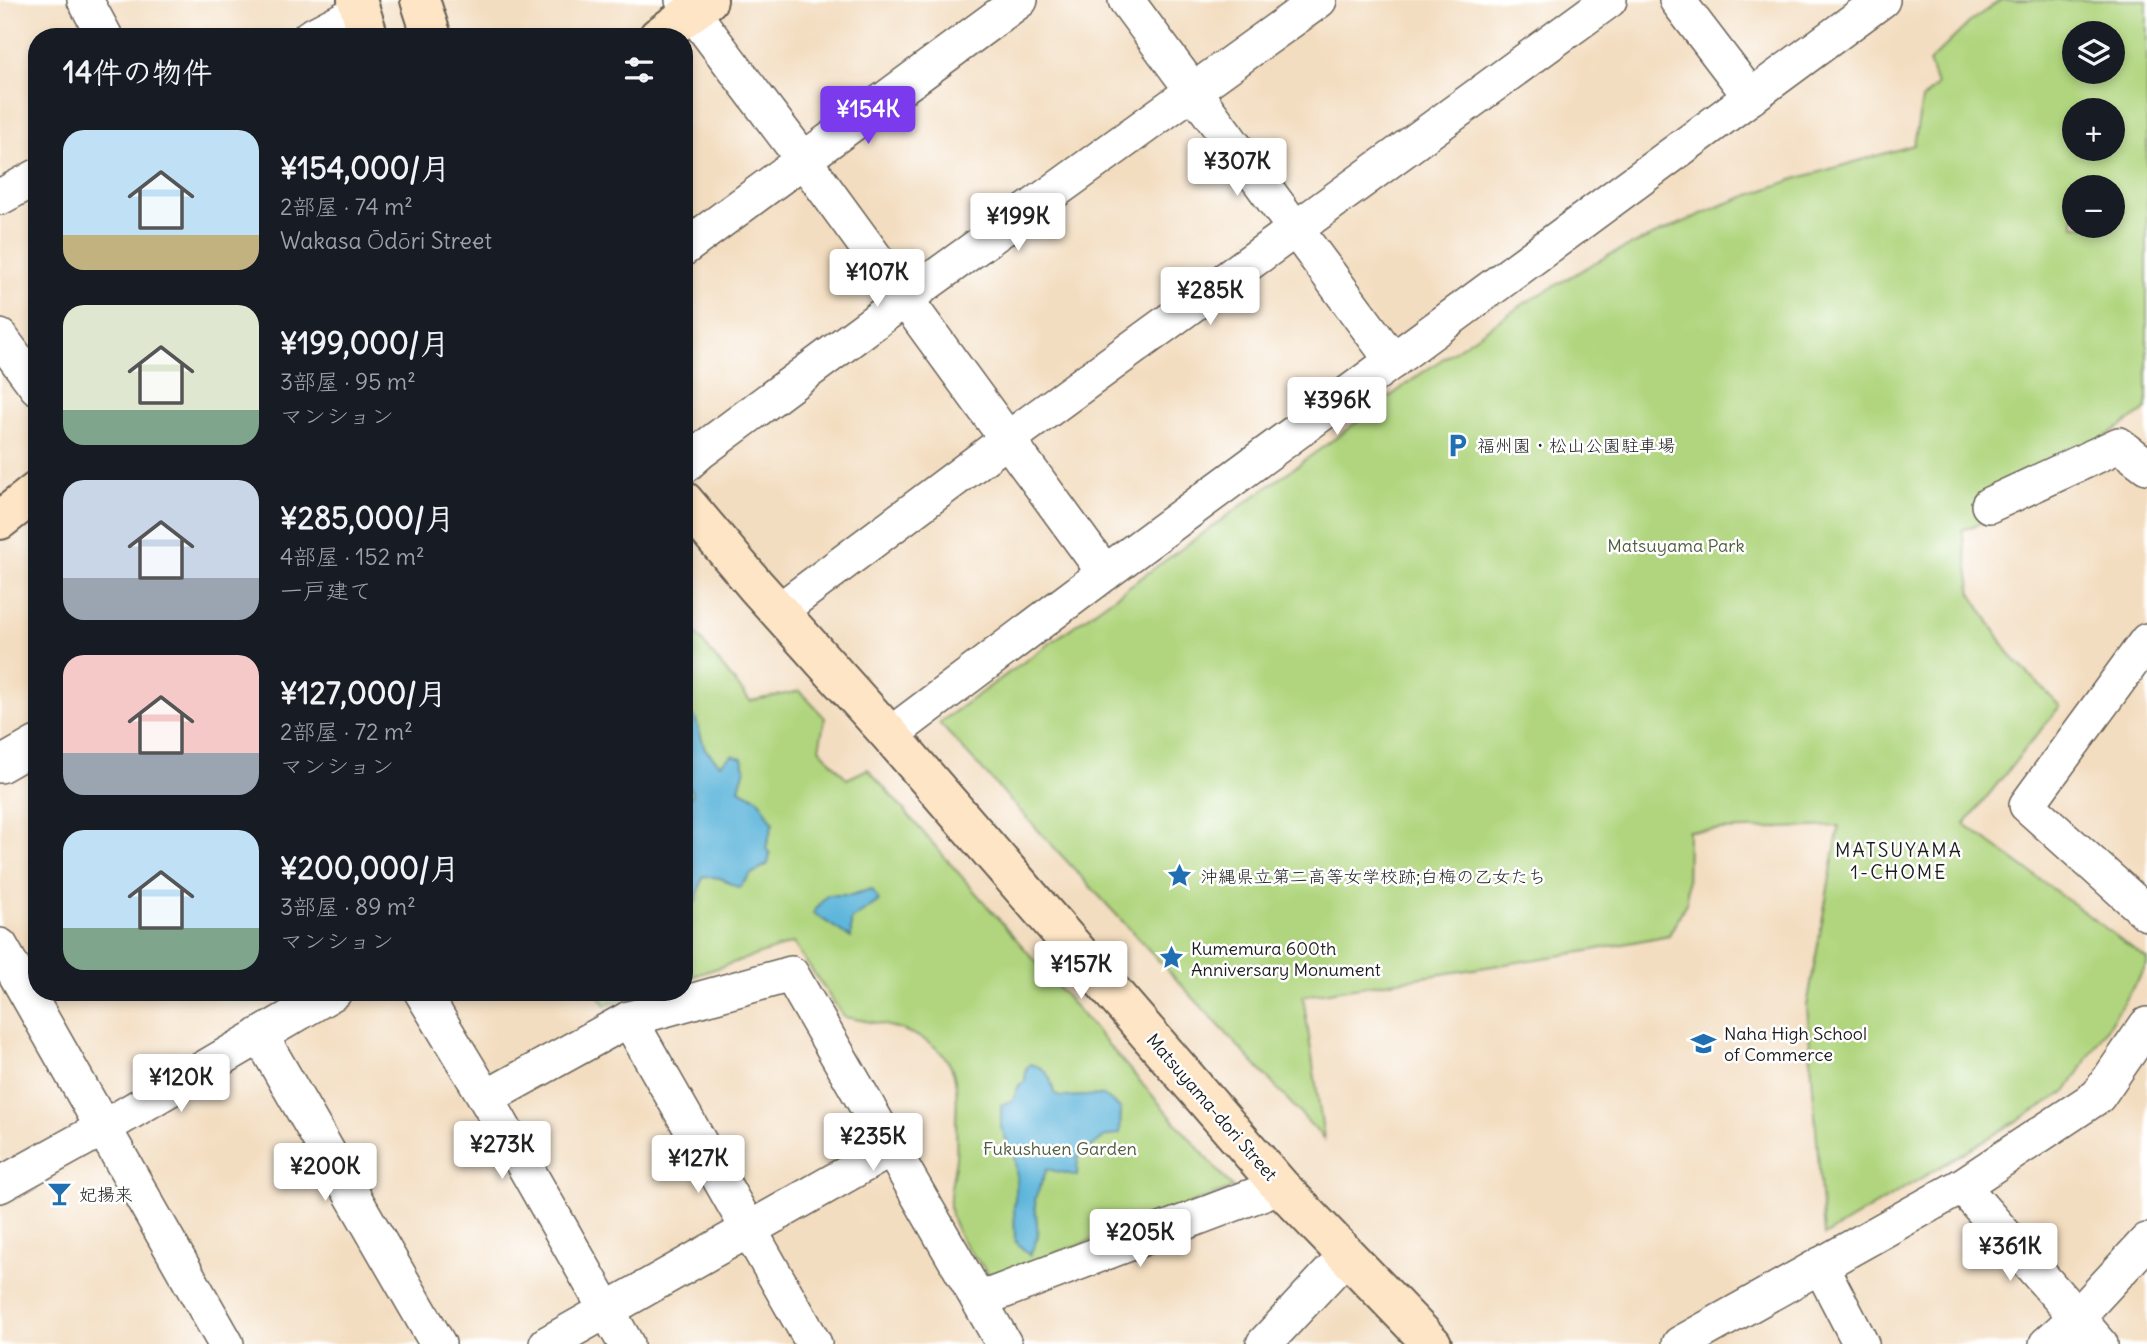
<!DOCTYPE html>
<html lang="ja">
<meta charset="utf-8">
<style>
:root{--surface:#171b24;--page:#20242c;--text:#f1f3f6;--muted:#9ea1a6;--accent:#7c3aed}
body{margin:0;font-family:Delius,"Klee One",sans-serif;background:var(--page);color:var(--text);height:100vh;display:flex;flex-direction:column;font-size:26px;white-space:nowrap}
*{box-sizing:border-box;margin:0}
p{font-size:23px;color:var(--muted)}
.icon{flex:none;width:38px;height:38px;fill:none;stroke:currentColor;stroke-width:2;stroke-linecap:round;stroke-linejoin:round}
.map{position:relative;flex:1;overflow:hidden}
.drawer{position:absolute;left:28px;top:28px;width:665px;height:973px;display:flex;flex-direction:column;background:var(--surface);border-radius:28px;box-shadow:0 4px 10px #0003}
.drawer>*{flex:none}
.tools{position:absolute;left:2062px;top:21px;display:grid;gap:14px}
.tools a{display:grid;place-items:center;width:63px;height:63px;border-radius:50%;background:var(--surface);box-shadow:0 4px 10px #0003;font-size:35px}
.price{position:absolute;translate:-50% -60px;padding:0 16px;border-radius:7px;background:#fff;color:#222;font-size:23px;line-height:46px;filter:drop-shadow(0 2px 4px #0008)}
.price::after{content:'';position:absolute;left:50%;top:42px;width:21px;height:16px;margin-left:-10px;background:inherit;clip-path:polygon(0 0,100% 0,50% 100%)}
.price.selected{background:var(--accent);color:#fff}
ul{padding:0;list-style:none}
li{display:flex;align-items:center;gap:21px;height:175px;padding:0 35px}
li span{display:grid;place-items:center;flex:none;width:196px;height:140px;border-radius:21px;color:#555}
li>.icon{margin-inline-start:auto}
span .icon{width:84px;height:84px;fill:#fffc;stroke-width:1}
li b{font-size:30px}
h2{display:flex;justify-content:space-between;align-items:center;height:84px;padding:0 35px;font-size:30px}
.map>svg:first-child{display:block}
.green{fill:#b0d57e;stroke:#66784d;stroke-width:2;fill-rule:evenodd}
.water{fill:#5eb6db;stroke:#3d697c;stroke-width:2}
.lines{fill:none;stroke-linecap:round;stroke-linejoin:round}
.street-casing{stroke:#676055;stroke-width:38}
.secondary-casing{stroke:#676055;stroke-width:42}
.street{stroke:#fff;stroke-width:35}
.secondary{stroke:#fde5c5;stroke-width:38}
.labels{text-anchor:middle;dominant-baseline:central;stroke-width:5;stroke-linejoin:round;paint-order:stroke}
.poi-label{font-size:18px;fill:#1c1c1c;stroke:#fff;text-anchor:start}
.park-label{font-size:18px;fill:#505d3e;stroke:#fff}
.street-label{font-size:18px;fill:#1c1c1c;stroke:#fff}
.neighbourhood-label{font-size:19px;letter-spacing:2px;fill:#1c1c1c;stroke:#fff}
</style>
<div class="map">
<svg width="2147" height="1344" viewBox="0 0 2147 1344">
<rect width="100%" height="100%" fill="#fff"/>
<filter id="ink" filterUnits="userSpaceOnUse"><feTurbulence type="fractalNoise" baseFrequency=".0143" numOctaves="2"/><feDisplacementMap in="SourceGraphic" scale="14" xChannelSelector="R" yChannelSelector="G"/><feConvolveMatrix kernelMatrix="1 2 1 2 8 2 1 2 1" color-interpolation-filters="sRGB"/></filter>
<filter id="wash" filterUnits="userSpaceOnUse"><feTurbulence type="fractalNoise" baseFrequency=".00686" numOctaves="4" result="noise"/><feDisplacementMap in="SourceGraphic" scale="28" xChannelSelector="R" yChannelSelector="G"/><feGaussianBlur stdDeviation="1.57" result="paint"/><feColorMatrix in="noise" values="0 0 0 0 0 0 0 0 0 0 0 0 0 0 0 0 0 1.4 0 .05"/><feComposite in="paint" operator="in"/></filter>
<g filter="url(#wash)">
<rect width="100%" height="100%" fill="#f3ddc0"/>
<g class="green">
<path d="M2001,0H2147V409L2082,452L1984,498V522L1962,530L1972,595L2011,656L2060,706L1965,824L2147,959V965L2067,1091L1824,1236L1807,1006L1839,826L1688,831L1687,901L1669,935L1588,951L1303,996L1324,1139L939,723L1337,437L1416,377L1525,303L1607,256L1722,205L1792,180L1914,145L1922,100L1937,85L1929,62L1972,20ZM2074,33H2112V72H2074ZM2074,110H2112V149H2074ZM2074,187H2112V226H2074Z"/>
<path d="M696,634L750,701L800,691L825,718L819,748L847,779L868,769L1233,1188L992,1277C976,1259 957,1239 951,1215C947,1196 954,1175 956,1157C957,1145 956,1132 956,1120C957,1103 958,1082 951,1067C935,1031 878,1023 844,1017L793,943L684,979V637Z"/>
<path d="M595,992H646L606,1005Z"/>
</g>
<g class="water">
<path d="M684,710L695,717L705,749L720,764L732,755L742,758L745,768L739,789L759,799L773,823L766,848L770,854L768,864L750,875L739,888L720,878L703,876L696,901L684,916V799H688L693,794L684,779L688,768Z"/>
<path d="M872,889L879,901L851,920V938L813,913L827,895H851Z"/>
<path d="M1030,1064C1046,1067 1051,1077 1054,1093L1061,1097L1103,1095L1121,1109L1120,1133L1103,1138L1078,1157L1077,1176L1047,1169L1035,1199L1038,1236L1030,1256L1015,1241L1014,1208L1017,1180L1014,1154L1008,1144L1001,1127V1105L1013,1100L1019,1085L1025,1082L1026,1069Z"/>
</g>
</g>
<g filter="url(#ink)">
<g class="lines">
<defs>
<g id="street">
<path d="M85,0L105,37"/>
<path d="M683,0L803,159L1105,573"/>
<path d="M1126,0L1393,361"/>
<path d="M1677,0L1751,97"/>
<path d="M310,37L360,11"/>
<path d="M0,197L37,177"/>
<path d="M684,248L1020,0"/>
<path d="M0,337L37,387"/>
<path d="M684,466L701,451L905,299L1319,0"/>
<path d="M1989,505L2119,445L2147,466"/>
<path d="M779,611L1008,439L1609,0"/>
<path d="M2147,641L2027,805L2147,913"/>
<path d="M890,735L1105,573L1882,0"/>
<path d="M0,765L37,744"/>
<path d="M0,946L226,1344"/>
<path d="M422,992L486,1098L626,1344"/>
<path d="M629,1019L814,1344"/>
<path d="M260,1035L438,1344"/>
<path d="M486,1098L629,1019L791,974L1004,1344"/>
<path d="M0,1185L103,1128L334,992"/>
<path d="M1962,1186L2100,1344"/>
<path d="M1820,1265L1861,1344"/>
<path d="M979,1300L1280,1186"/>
<path d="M547,1344L891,1149"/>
<path d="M1264,1344L1346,1256"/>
<path d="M1680,1344L1962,1186L2098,1096L2147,1025"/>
<path d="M2047,1344L2077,1317L2147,1241"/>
</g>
<g id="secondary">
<path d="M357,0L369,37"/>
<path d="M420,0L432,37"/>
<path d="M658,37L708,0"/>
<path d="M684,501L756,586L890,735L1280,1186L1432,1344"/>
<path d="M0,520L37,491"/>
</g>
</defs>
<use href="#street" class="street-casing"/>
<use href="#secondary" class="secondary-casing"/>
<use href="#street" class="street"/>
<use href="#secondary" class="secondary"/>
</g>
</g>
<defs>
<symbol id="parking-bare" viewBox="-9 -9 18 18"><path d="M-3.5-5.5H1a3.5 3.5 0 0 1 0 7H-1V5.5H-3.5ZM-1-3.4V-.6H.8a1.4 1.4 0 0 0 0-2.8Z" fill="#1f6fb2" stroke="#fff" stroke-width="2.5" paint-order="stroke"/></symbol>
<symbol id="sight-bare" viewBox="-9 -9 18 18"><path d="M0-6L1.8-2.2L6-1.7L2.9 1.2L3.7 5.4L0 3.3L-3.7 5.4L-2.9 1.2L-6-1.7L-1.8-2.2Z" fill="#1f6fb2" stroke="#fff" stroke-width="2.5" paint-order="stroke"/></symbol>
<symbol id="school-bare" viewBox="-9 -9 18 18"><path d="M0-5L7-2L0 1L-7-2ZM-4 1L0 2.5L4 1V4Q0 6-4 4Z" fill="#1f6fb2" stroke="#fff" stroke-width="2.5" paint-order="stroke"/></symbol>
<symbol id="bar-bare" viewBox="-9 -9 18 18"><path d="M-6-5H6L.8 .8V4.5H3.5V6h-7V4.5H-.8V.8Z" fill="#1f6fb2" stroke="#fff" stroke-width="2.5" paint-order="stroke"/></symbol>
</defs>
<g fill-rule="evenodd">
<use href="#parking-bare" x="1440" y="428" width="35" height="35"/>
<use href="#sight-bare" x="1162" y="858" width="35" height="35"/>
<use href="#sight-bare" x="1154" y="940" width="35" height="35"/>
<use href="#school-bare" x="1686" y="1026" width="35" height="35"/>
<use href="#bar-bare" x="42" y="1176" width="35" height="35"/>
</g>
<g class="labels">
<g class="poi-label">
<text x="1477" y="445">福州園・松山公園駐車場</text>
<text x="1200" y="876">沖縄県立第二高等女学校跡;白梅の乙女たち</text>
<text x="1191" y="948">Kumemura 600th<tspan x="1191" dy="21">Anniversary Monument</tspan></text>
<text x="1724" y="1033">Naha High School<tspan x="1724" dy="21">of Commerce</tspan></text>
<text x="79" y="1194">妃揚来</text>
</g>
<g class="park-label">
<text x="1676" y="545">Matsuyama Park</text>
<text x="1060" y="1148">Fukushuen Garden</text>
</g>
<g class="street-label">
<text transform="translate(1212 1107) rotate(49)">Matsuyama-dori Street</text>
</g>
<g class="neighbourhood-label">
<text x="1899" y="850">MATSUYAMA<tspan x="1899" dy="22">1-CHOME</tspan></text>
</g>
</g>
</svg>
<div class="tools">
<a><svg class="icon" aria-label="layers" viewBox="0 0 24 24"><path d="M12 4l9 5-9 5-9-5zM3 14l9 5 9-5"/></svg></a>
<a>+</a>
<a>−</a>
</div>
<b class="price selected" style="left:868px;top:146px">¥154K</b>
<b class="price" style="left:1237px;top:198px">¥307K</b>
<b class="price" style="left:1018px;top:253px">¥199K</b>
<b class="price" style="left:877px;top:309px">¥107K</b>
<b class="price" style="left:1210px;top:327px">¥285K</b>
<b class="price" style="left:1337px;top:437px">¥396K</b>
<b class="price" style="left:1081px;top:1001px">¥157K</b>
<b class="price" style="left:181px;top:1114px">¥120K</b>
<b class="price" style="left:873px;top:1173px">¥235K</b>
<b class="price" style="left:502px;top:1181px">¥273K</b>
<b class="price" style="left:698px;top:1195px">¥127K</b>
<b class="price" style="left:325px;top:1203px">¥200K</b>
<b class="price" style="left:1140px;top:1269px">¥205K</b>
<b class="price" style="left:2010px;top:1283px">¥361K</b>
<section class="drawer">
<h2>14件の物件<svg class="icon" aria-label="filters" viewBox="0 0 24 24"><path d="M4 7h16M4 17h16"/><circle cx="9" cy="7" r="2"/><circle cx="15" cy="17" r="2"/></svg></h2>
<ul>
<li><span style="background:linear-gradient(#bfe0f5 75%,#c2b280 0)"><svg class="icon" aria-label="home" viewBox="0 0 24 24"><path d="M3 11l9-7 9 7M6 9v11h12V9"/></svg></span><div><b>¥154,000/月</b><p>2部屋 · 74 m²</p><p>Wakasa Ōdōri Street</p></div></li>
<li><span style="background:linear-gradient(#dfe7d0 75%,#7fa58c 0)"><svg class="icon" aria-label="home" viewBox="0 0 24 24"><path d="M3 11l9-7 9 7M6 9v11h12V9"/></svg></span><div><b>¥199,000/月</b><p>3部屋 · 95 m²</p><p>マンション</p></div></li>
<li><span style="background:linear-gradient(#c9d6e8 70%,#9aa5b1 0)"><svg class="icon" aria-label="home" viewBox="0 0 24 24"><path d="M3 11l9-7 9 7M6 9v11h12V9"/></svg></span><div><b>¥285,000/月</b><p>4部屋 · 152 m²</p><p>一戸建て</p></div></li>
<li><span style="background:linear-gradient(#f6c9c9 70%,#9aa5b1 0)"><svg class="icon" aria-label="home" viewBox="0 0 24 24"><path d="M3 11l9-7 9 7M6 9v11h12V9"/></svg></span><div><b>¥127,000/月</b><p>2部屋 · 72 m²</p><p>マンション</p></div></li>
<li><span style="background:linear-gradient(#bfe0f5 70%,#7fa58c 0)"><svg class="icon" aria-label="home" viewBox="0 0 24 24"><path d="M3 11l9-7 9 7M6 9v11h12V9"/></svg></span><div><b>¥200,000/月</b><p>3部屋 · 89 m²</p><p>マンション</p></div></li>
</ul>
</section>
</div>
